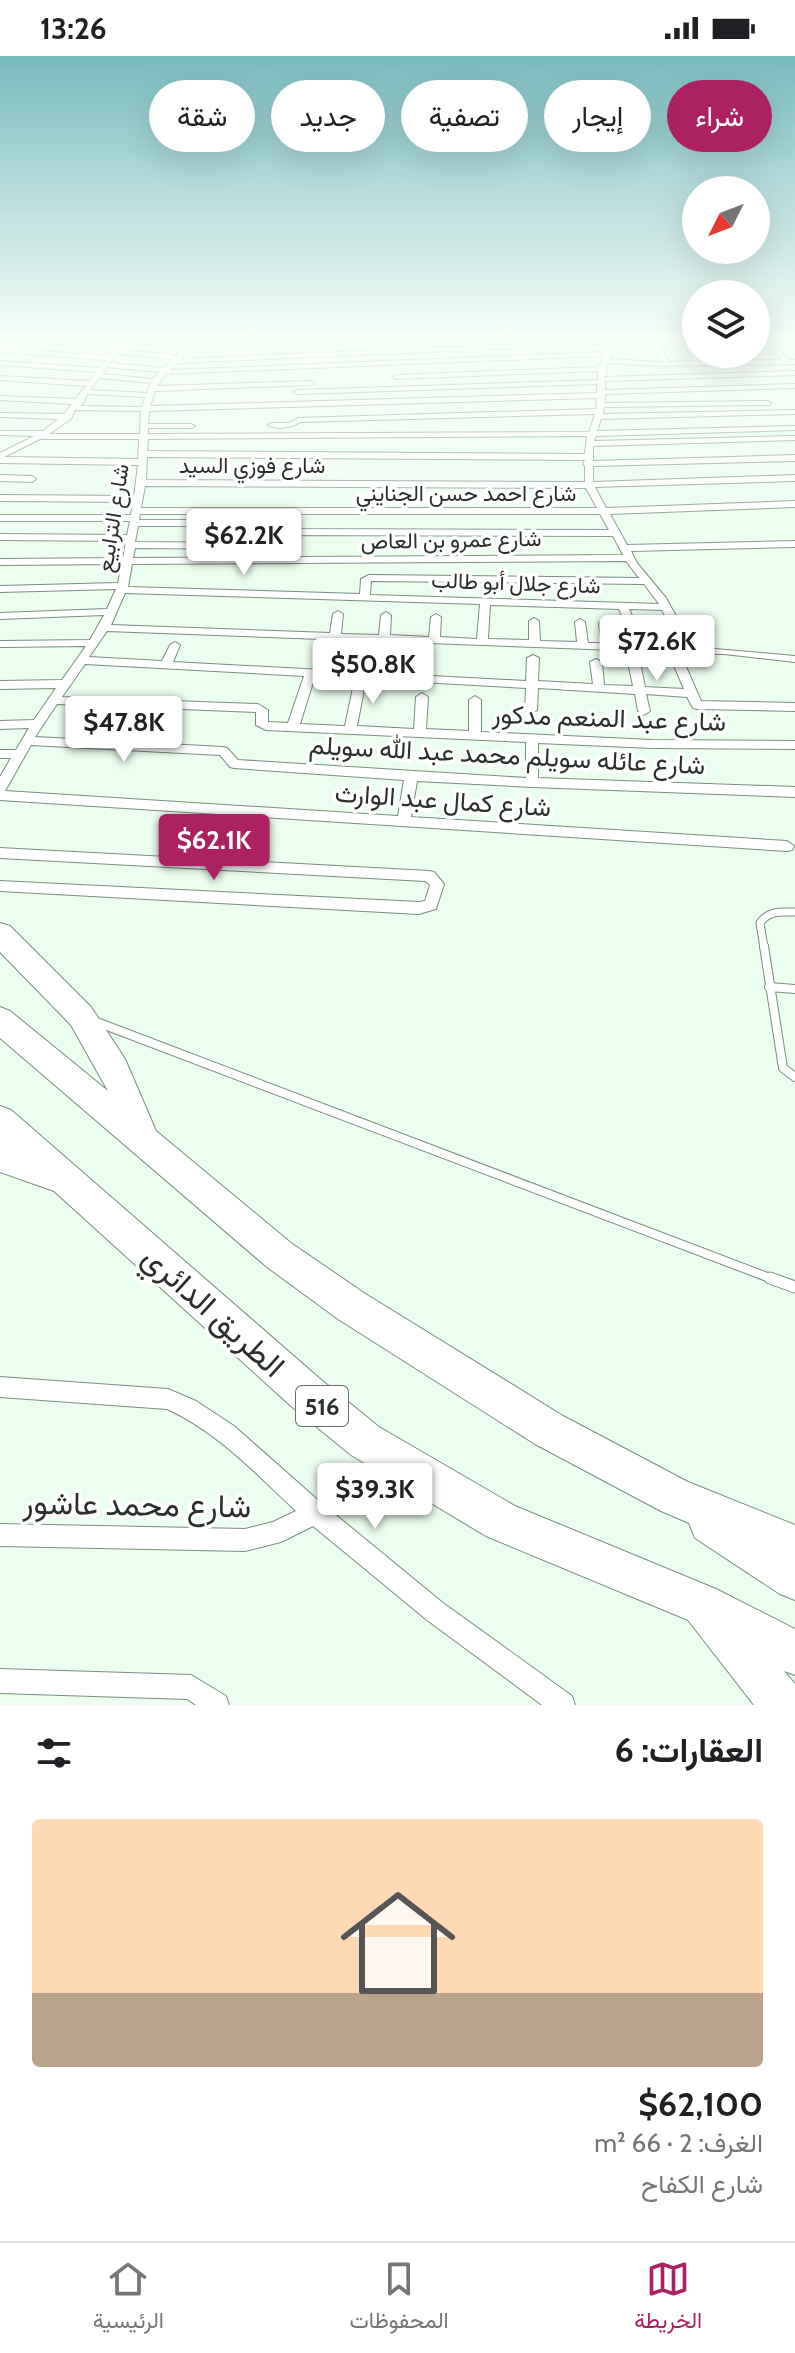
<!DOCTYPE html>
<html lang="ar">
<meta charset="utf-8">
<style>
:root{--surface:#fff;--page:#f6f6f6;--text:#202124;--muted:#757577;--line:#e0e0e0;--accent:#ac2162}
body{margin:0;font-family:Cabin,Vazirmatn,sans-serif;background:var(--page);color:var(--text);direction:rtl;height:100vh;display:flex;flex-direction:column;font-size:30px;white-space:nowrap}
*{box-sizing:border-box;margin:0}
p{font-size:26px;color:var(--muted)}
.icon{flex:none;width:44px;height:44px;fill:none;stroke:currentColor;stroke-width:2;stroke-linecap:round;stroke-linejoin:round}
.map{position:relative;height:1649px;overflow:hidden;direction:ltr}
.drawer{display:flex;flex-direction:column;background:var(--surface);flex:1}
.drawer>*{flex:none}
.guide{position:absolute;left:24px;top:24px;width:748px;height:72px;direction:rtl;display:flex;gap:16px}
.needle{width:52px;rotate:228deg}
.fabs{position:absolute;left:682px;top:120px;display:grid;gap:16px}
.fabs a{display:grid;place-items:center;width:88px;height:88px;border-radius:50%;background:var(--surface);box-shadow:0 8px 32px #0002;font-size:40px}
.price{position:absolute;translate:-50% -68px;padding:0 18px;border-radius:8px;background:#fff;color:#222;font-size:26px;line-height:52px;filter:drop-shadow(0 2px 4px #0008)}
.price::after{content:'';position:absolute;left:50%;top:48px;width:24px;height:18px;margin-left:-12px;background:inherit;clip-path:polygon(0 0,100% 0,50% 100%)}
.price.selected{background:var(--accent);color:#fff}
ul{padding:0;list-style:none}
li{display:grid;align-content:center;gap:16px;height:424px;padding:0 32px}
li+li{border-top:2px solid var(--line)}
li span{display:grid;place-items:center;height:248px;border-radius:8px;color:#555}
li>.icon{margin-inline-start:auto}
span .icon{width:144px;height:144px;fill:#fffc;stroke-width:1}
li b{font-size:34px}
h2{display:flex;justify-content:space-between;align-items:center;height:96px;padding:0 32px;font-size:34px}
.tag{padding:0 28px;border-radius:36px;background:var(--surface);box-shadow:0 8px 32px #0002;font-size:28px;line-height:72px}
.tag.selected{background:var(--accent);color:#fff}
.status{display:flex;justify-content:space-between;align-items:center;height:56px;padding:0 40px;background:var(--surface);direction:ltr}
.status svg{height:22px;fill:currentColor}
.tab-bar{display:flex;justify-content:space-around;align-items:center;height:112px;border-top:2px solid var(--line);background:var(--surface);font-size:22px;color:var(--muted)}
.tab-bar a{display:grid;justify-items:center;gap:4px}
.tab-bar .selected{color:var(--accent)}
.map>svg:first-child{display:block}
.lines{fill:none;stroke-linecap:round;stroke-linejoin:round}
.service-far2-casing{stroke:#798d7c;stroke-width:9}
.service-far1-casing{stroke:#798d7c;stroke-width:10}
.service-casing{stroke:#798d7c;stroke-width:13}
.minor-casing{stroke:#798d7c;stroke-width:2}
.motorway-casing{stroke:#798d7c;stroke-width:2}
.service-far2{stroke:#fff;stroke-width:7}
.service-far1{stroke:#fff;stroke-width:8}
.service{stroke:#fff;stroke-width:11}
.minor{fill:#fff;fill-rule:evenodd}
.motorway{fill:#fff;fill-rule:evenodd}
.labels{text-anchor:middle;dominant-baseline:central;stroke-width:7;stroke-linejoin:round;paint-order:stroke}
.far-street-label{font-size:22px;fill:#283029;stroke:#fff}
.shield{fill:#fff;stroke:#686e69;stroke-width:2}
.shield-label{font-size:24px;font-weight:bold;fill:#283029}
.street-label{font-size:26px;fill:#283029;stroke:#fff}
.near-street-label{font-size:32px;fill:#283029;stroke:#fff}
</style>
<div class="status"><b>13:26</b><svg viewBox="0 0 49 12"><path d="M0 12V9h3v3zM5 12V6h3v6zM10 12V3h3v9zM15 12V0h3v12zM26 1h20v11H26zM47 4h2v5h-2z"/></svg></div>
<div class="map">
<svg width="795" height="1649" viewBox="0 0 795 1649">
<rect width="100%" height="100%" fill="#ecfeef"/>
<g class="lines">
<defs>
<path id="service-far2" d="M764,892L760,867C769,854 781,856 795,856"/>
<g id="service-far1">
<path d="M764,890L783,1012L795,1021"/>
<path d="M769,931L795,933"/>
<path d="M94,965L775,1224"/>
</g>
<path id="service" d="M770,1222L795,1231"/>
<g id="minor">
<path d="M13,279L118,288L125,279H131L129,282L188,288L196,279H203L195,288L506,279L503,281L191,292L181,303L612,284L616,286L611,288L614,290L609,303L661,306L649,279H655L669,306L693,305L681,279H687L701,305L781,304L761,279H767L788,304H795V308L655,310L608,307L605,321L795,315V319L605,325V334L795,328V332L606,338L604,347L767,345L771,347L770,349L604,351L603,358L795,354V358L601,363L597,375L795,370V374L596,380L594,385L795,380V384L593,390V405L795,399V405L593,410V426L795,419V425L595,431L606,452L795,445V451L610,458L627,489L795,485V491L631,495L637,507L666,542L693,591L795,600V606L724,598L680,597L701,645L795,647V655L697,653L693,652L687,641L646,638L650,655L644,659L638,655L635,638L538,632L537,654L531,658L525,654L526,632L366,623L357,670L414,673L416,641L422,637L428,641L426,673L469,675V644L475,640L481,644V676L652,684L795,685V693L652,692L538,687V722L795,731V741L532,731L417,725L411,761L787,785L794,790L792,794L787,795L0,744V721L11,702H0V694H16L29,672L0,673V665L34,664L56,632L0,633V625L62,624L86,590L0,591V585L90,584L104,559L0,563V557L107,553L116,533L0,536V530L118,527L122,508L0,509V503L123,502L126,485L0,484V478L127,479L130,465H0V459H131L133,446L0,445V439L134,440L138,409L0,407V397L34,380L0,379V375H43L58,363L0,361V357L64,358L72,348L0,344V340L75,343L86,330L0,324V320L89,325L96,316L0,309V305L100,312L106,304L0,296V292L109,300L115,292L22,285ZM126,286L184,292L177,299L120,294ZM608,288L604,296L170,314L177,307ZM117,298L173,303L164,312L110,307ZM603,300L599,311L396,319L392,321L396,323L598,315V324L297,334L293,336L297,338L597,328V337L150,350L155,335L310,329L314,327L310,325L157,330L166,318ZM107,311L160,316L153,323L102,318ZM99,322L151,327L147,337L90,334ZM87,338L145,341L142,351L79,350L83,348ZM597,342L596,353L298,362L289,367H272L268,369C277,374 292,372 300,366L595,358L589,376L148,378V372H191L195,370L191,368H148L149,355ZM75,354L141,355L140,378H49L71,363ZM587,380L585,398L147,395L148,383ZM40,383H139L138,403L4,401ZM147,401L585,404L583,408L585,410V426L146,424ZM145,430L586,432L597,452H141ZM140,458H600L609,474L286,473L287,467L282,464H139ZM138,470H277L274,485L271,487L135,486ZM285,479L613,480L623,499L133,502L135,492L273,493L282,488ZM626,505L639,522L369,519L361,523L360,538L128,531L132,508ZM371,525L644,528L659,548L370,539ZM125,537L480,548L477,583L440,581L441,561L436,558L431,561L429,581L390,579L391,559L386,556L381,559L379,579L341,578L343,558L338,555L333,558L330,577L111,569ZM490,549L619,553L633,588H613L609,567L604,564L599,567L602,587H588L585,566L580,563L575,566L577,586L540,585L539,565L534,562L529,565V584L488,583ZM629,553L662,554L682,590L645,589ZM107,575L668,596L684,633L645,631L640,606L634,603L628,606L633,630L604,629L602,606L596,603L590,606L593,628L538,625L539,602L533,599L527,602L526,625L173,606L180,589L175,586L170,589L162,605L89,601ZM85,608L304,620L288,667L268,666V654L258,648L62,641ZM315,620L355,622L345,670L300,668ZM57,648L256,656V669L266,674L526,686V722L238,704L227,692L223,691L35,681ZM31,689L220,699L230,711L234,712L404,724L398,760L5,735Z"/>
<path d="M0,419L32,420L36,423L32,426L0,425Z"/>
<path d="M0,792L429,815L434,816L444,828L436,853L419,858L0,835V825L419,846L425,845L430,829L425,825L0,802Z"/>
<path d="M0,1321L168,1333L196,1345L234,1370L320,1446L443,1547L572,1640L575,1649H542L427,1564L313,1470L281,1486L245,1495L0,1490V1468L245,1473L273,1466L296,1455C256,1418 218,1376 167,1353L0,1341Z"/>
<path d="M0,1613L191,1619L226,1640L229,1649H196L187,1643L0,1637Z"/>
</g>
<g id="motorway">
<path d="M0,867L10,870L91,951L125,1003L156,1075L291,1187L364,1237L563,1360L688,1426L795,1469V1544L780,1538L695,1482L689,1467L661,1455L535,1388L338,1263L267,1211L0,982V951L10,955L108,1035L71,969L0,896Z"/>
<path d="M0,1050L11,1054L319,1322L379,1371L515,1450L716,1533L795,1573V1619L784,1615L795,1628V1649H754L688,1564L486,1480L351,1399L291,1350L54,1135L0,1116Z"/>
</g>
</defs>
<use href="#service-far2" class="service-far2-casing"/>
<use href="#service-far1" class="service-far1-casing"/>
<use href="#service" class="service-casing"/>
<use href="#minor" class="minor-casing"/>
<use href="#motorway" class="motorway-casing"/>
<use href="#service-far2" class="service-far2"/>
<use href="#service-far1" class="service-far1"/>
<use href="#service" class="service"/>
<use href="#minor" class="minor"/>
<use href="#motorway" class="motorway"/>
</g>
<linearGradient id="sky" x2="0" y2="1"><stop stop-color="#79bbc0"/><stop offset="0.55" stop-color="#f6fff8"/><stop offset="1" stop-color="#f6fff8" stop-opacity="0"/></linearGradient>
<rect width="795" height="510" fill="url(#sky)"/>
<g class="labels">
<g class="far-street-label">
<text x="252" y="409">شارع فوزي السيد</text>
<text x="466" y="437">شارع احمد حسن الجنايني</text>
<text transform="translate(113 462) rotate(-81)">شارع الترابيع</text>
<text transform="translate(451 484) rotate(-1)">شارع عمرو بن العاص</text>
<text transform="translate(516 527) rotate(2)">شارع جلال أبو طالب</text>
</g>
<rect class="shield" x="296" y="1330" width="52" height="40" rx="6"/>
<g class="shield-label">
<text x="322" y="1350">516</text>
</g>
<g class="street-label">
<text transform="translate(609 662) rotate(2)">شارع عبد المنعم مدكور</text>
<text transform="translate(507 699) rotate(3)">شارع عائله سويلم محمد عبد الله سويلم</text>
<text transform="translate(443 744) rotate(4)">شارع كمال عبد الوارث</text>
</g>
<g class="near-street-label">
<text transform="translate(214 1255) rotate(42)">الطريق الدائري</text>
<text transform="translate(137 1448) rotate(1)">شارع محمد عاشور</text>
</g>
</g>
</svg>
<div class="fabs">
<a><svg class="needle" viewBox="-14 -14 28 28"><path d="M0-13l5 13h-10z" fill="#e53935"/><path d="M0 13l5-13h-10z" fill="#757577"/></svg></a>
<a><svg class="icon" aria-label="layers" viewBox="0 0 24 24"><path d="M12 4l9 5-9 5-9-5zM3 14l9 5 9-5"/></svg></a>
</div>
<b class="price" style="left:244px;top:521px">$62.2K</b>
<b class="price" style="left:657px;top:627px">$72.6K</b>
<b class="price" style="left:373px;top:650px">$50.8K</b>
<b class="price" style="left:124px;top:708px">$47.8K</b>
<b class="price selected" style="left:214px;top:826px">$62.1K</b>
<b class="price" style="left:375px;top:1475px">$39.3K</b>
<div class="guide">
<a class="tag selected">شراء</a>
<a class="tag">إيجار</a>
<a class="tag">تصفية</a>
<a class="tag">جديد</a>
<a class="tag">شقة</a>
</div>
</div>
<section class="drawer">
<h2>العقارات: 6<svg class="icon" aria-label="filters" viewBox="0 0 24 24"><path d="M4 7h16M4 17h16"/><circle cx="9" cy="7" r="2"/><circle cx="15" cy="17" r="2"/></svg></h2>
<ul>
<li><span style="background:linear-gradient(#ffd9b3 70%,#b9a48a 0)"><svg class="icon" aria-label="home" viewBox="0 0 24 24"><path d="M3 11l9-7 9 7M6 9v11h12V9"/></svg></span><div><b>$62,100</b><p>الغرف: 2 · 66 m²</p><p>شارع الكفاح</p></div></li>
</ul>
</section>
<nav class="tab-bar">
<a class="selected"><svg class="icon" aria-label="map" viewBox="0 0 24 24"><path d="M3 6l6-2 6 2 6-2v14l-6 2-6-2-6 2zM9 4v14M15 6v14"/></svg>الخريطة</a>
<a><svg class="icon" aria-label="saved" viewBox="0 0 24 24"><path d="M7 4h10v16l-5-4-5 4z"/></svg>المحفوظات</a>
<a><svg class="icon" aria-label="home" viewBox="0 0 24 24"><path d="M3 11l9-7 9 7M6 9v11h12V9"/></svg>الرئيسية</a>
</nav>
